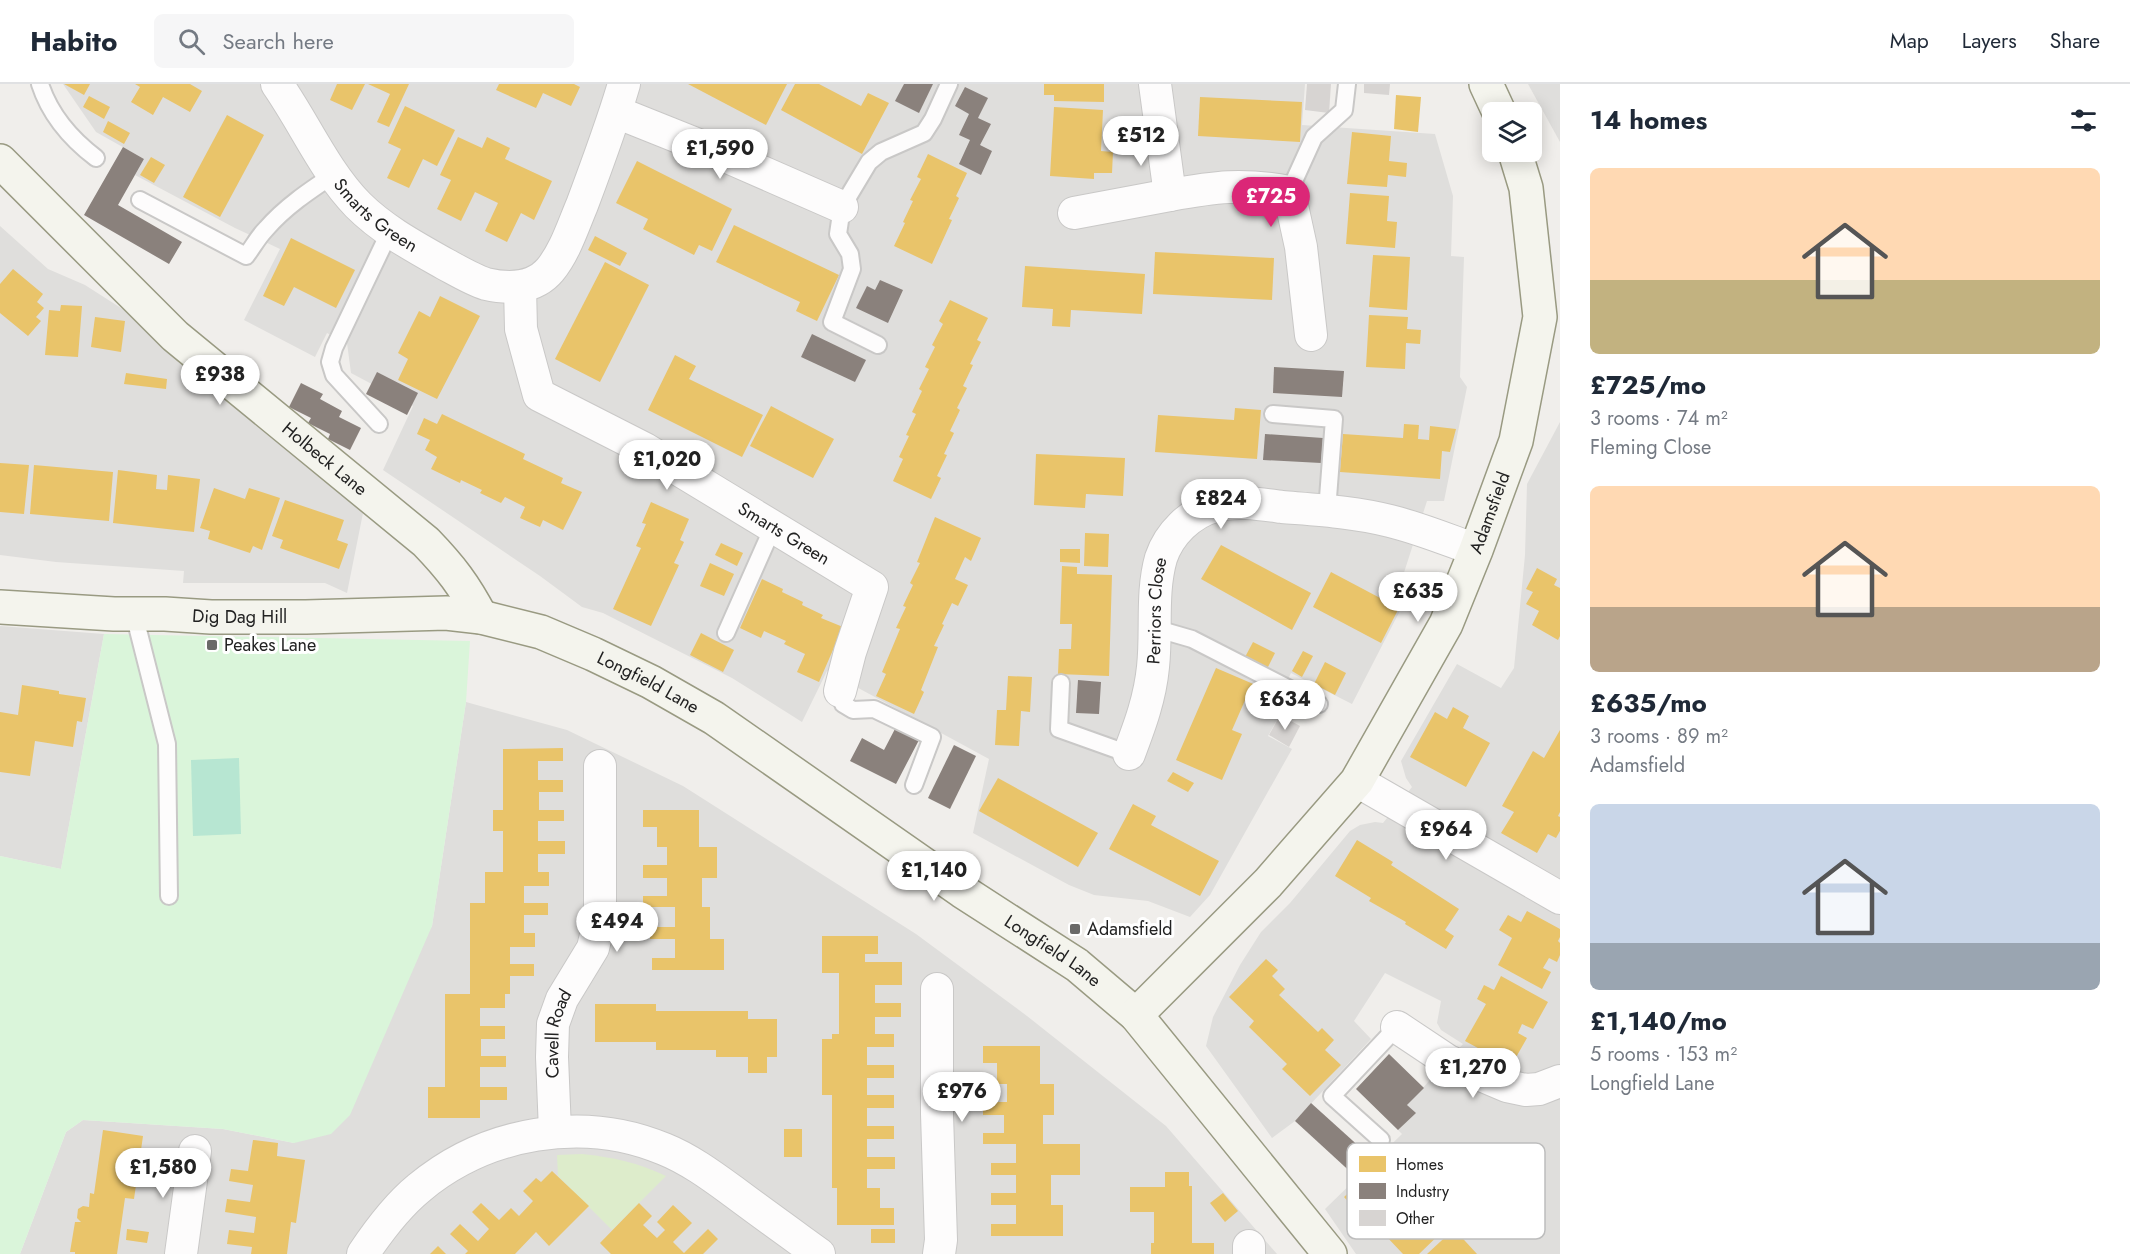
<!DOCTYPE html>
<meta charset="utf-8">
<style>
:root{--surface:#fff;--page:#f6f6f7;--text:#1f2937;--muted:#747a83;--line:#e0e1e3;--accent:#db2777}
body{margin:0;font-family:Jost,sans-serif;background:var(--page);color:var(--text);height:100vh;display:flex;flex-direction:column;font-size:22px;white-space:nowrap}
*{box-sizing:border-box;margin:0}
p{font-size:20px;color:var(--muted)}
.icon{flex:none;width:33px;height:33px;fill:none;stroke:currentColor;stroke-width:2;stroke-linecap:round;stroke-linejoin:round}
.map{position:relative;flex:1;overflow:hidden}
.side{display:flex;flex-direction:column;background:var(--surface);width:570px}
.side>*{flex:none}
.fabs{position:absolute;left:1482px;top:18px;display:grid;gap:12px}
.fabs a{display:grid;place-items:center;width:60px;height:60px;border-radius:9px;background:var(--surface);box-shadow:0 3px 15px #0003;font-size:30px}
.price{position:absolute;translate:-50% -51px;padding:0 14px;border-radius:21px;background:#fff;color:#222;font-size:20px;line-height:39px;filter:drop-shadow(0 2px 3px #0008)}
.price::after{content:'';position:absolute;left:50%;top:36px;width:18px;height:14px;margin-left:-9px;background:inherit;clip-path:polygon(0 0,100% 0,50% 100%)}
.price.current{background:var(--accent);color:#fff}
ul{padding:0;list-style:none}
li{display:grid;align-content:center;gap:12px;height:318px;padding:0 30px}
li span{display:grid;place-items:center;height:186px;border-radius:9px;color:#555}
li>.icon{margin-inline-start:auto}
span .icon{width:108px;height:108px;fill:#fffc;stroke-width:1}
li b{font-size:26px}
h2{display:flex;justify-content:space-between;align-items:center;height:72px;padding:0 30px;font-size:26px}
header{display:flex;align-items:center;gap:36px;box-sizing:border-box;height:84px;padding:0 30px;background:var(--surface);border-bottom:2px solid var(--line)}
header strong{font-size:28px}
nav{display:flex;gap:33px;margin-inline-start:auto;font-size:21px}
.search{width:420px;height:54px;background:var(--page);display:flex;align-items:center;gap:15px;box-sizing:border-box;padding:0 21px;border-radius:9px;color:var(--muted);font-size:22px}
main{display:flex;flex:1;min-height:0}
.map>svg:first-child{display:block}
.residential{fill:#dfdedc}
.grass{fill:#ddeccb}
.park{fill:#daf5da}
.pitch{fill:#b7e6d2}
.homes{fill:#e9c46a}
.industry{fill:#8a817c}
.building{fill:#d7d4d2}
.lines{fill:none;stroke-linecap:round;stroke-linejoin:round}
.lane-casing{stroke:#c9c8c7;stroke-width:20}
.street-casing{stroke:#c9c8c7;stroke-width:34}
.secondary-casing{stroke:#999a82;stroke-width:36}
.lane{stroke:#fdfcfc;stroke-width:16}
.street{stroke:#fdfcfc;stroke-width:32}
.secondary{stroke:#f4f4ed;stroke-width:33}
.poi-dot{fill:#6a6968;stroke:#fff;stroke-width:2}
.labels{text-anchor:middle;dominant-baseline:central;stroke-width:6;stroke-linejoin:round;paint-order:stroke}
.street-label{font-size:18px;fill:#222;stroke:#fff}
.poi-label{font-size:18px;fill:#222;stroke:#fff;text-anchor:start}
.key{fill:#fff;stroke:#bdbdbd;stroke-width:1.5}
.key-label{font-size:16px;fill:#222}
</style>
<header>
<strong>Habito</strong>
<div class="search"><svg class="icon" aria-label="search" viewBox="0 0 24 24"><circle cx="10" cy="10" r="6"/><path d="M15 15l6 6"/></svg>Search here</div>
<nav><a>Map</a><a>Layers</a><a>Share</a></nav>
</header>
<main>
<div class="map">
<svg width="1560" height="1170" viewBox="0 0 1560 1170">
<rect width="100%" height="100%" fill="#f0eeeb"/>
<g class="residential">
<path d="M63,0H1305L1302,41L1435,50L1453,112L1451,172L1464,173L1460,293L1467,303L1444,417H1427L1400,501L1407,513L1352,620L1291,589L1281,609L1278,634L1268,652L1292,665L1210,811L1190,833L1148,817L1094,811L1069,801L973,749L989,675L827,587L802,638L732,594L603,529L582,523L540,492L383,386L413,322L351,289L347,259L327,249L315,273L244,236L280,165L235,144L135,91L144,75L96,48Z"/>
<path d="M1528,0H1560V58Z"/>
<path d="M0,142L48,185L85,201L174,258L217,311L272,338L367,422L363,429L347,509L325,499H183L184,487L56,478L0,471Z"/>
<path d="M1560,338V1170H1356L1325,1125L1402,1050L1398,1046L1415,1029L1407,1021L1463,960L1441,946L1437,939L1441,917L1385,889L1354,937L1371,955L1295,1037L1272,1054L1206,962L1213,933L1240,881L1261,848L1290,819L1350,747L1360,741L1375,738L1383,739L1412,703L1406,694L1401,677L1457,580L1501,604L1514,584L1525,471L1527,400Z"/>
<path d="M0,542L104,550L61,785L0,772Z"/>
<path d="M466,618L567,646L683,702L916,850L1027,932L1166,1042L1277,1170H20L66,1048L83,1036L223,1045L294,1059L432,842Z"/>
</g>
<path class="grass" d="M582,1070C612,1073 639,1079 666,1092L612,1146L558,1092L557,1071Z"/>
<path class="park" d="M104,550L470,557L466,618L432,842L350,1031L331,1050L294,1059L223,1045L83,1036L66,1048L20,1170H0V772L61,785Z"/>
<path class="pitch" d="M239,674L241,750L193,752L191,676Z"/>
<g class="homes">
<path d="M64,0H90L84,11Z"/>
<path d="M135,0H190L202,7L190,28L163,13L153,31L131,18L140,3Z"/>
<path d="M337,0H365L352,26L330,16Z"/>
<path d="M368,0H409L389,43L377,38L390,10Z"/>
<path d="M499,0H574L580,3L571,22L543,9L536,24L496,6Z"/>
<path d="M688,0H787L766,41Z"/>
<path d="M795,0H819L861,22L868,9L889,19L862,70L781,26Z"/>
<path d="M1044,0H1104V18L1054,17V11H1044Z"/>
<path d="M1396,11L1421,13L1418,48L1394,45Z"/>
<path d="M89,12L110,23L104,35L83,23Z"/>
<path d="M1200,13L1302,18L1300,58L1198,52Z"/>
<path d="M405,22L455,46L437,82L423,75L409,104L387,94L401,65L388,59Z"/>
<path d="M1054,23L1103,26L1101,67L1113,68L1112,89H1094V95L1050,92Z"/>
<path d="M227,31L264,51L220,133L183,113Z"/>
<path d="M108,37L130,49L124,60L103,48Z"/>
<path d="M1352,48L1391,52L1389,77L1407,79L1406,93L1388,91L1387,103L1347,100Z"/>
<path d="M458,53L482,64L487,53L510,64L505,75L552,97L534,136L521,129L507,158L485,147L498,119L475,108L461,137L437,125L451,96L440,91Z"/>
<path d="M928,70L967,89L956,112L959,114L949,135L952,136L932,180L894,162L905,139L903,138L913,117L910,116L921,95L917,93Z"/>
<path d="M151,73L165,81L154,99L140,91Z"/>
<path d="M637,77L732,125L712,167L699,161L694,171L643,145L648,135L616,119Z"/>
<path d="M1350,109L1389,112L1387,137L1397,138L1395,164L1346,160Z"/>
<path d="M734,141L839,191L817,237L796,227L800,218L716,178Z"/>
<path d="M595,152L627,169L620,182L588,166Z"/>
<path d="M291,154L355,186L336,224L294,203L284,222L263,212Z"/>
<path d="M1155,168L1274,174L1272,216L1153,210Z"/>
<path d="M1373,171L1410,173L1407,226L1369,223Z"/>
<path d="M605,178L649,201L600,298L555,275Z"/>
<path d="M1025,182L1145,190L1142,230L1071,226L1070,243L1052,242L1053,225L1022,223Z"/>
<path d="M13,185L43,210L37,218L44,224L36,233L41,237L28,252L0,229V200Z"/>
<path d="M440,212L480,232L437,315L398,296L408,275L398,269L419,227L430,233Z"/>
<path d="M950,216L988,234L977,256L981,258L970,280L973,281L963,302L967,304L957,324L960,326L950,347L954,349L944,370L947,371L937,392L941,394L931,415L893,397L903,375L899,373L909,352L906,351L916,330L912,328L922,307L919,305L929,285L925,283L935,263L932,261L943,240L939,237Z"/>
<path d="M61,221L82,222L78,273L45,271L49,226L60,227Z"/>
<path d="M1369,231L1408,233L1407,245L1421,246L1420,260L1406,259L1405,285L1366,283Z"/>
<path d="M95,233L125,237L121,268L91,263Z"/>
<path d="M675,271L696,282L689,295L763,331L742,373L648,326Z"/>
<path d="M126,289L167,295L166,305L124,300Z"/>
<path d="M771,322L834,355L813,394L750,362Z"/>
<path d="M1235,324L1261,326L1257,375L1155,368L1158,331L1234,336Z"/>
<path d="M442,330L525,370L523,375L563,394L561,399L582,408L563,446L543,436L540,443L520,434L525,423L505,413L501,419L480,409L482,406L461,396L460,399L431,385L437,373L425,366L430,356L417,350L424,334L437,340Z"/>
<path d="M1404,340L1419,341L1418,355L1429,356L1430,342L1456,345L1450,368L1442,367L1440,395L1340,388L1343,350L1403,354Z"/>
<path d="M1036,370L1125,374L1123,412L1086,410L1085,424L1034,421Z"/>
<path d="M0,379L29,381L24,430L0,428Z"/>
<path d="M34,381L113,388L109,437L30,430Z"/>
<path d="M118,386L157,391L156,405L167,406L168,391L200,395L194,448L113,439Z"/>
<path d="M214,404L245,415L249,404L280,414L262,466L253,462L250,469L208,455L210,447L200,444Z"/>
<path d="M285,416L344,436L337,456L348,460L339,485L280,464L283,456L272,452Z"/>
<path d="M651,418L689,435L680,456L684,458L674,479L679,481L651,542L613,525L641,464L636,462L646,440L642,439Z"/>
<path d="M935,433L981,454L971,477L965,473L955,495L968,501L958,522L952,519L942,540L944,541L934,562L938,563L921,606L924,608L914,630L876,612L886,590L882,588L900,545L896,544L906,523L903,522L913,501L910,499L920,479L917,478Z"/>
<path d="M1085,449L1109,450L1108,483L1084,482Z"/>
<path d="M721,459L743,469L737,482L715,471Z"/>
<path d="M1221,461L1311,509L1292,546L1201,495Z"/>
<path d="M1060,465H1080V479L1060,478Z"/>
<path d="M710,479L734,490L724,512L700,502Z"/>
<path d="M1062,482L1077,483V490L1112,491L1109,592L1058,590L1059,565H1071L1072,540H1060Z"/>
<path d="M1537,484L1557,495L1554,501L1560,504V552L1558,556L1532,541L1539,527L1526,520L1533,508L1526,505Z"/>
<path d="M1331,488L1399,524L1381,559L1313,523Z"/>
<path d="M762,495L783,505L782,508L803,518L802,521L823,531L821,534L843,543L819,598L797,588L805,570L784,560L786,557L764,547L761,554L740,544Z"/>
<path d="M701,549L734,566L723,588L690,571Z"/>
<path d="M1253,558L1275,569L1266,587L1244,575Z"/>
<path d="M1303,567L1313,572L1302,593L1292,587Z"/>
<path d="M1325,578L1346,589L1335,611L1314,600Z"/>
<path d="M1216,584L1265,605L1259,620L1246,614L1232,646L1242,650L1222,696L1176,676Z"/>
<path d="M1008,592L1032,593L1030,628L1021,627L1019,662L995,661L997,626H1006Z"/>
<path d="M22,601L59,607V610L86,614L82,638L77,637L73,663L35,657L30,692L0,688V628L18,631Z"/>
<path d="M1453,623L1469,632L1463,644L1490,659L1466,703L1410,673L1435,628L1447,635Z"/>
<path d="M1560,646V728L1558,732L1560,733V747L1556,754L1548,750L1537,769L1501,749L1514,728L1502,722L1533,667L1544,674Z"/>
<path d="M563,664V677H538V696H563V708H539V726H564V737H538V757H565V770H538V788H549V802H524V819H548V831H524V849H535V863H510V880H534V892H510V910H505V924H480V942H505V955H481V972H506V983H480V1003H507V1016H480V1034H428V1003H445V910H470V819H485V788H503V747H493V726H503V665Z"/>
<path d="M1173,688L1194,699L1188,708L1167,697Z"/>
<path d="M998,694L1098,749L1078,783L979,727Z"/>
<path d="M1133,720L1156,732L1151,741L1219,777L1200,812L1109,765Z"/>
<path d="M643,726H699V763H717V794H702V823H710V855H724V886H652V874H675V855H650V843H675V823H643V812H667V794H643V781H667V763H657V743H643Z"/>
<path d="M1357,756L1393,778L1391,781L1459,825L1445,846L1454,852L1446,865L1405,840L1406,838L1369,817L1371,814L1335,792Z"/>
<path d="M1527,827L1560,845V853L1558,857L1560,859V871L1557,878L1549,874L1543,884L1551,888L1542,905L1498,881L1512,854L1499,846L1508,831L1521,838Z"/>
<path d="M822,852H878V870H865V878H902V901H875V919H901V933H875V950H894V963H867V981H894V994H867V1011H894V1024H867V1042H894V1055H867V1073H895V1085H867V1104H880V1124H894V1141H837V1104H832V1011H822V955H832V950H839V889H822Z"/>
<path d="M1266,875L1278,886L1272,892L1285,905L1279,911L1318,948L1322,944L1334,956L1325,966L1341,981L1310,1012L1282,985L1287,980L1249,943L1254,937L1229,913Z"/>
<path d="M1501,892L1548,918L1533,945L1522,940L1518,949L1527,954L1511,982L1465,957L1486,920L1477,915L1484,901L1494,906Z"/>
<path d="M595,920H656V927H748V935H777V973H767V989H748V973H716V966H656V958H595Z"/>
<path d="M983,962H1040V1000H1054V1031H1043V1060H1080V1091H1051V1121H1063V1152H991V1140H1016V1121H991V1109H1016V1091H991V1079H1016V1060H983V1049H1004V1031H983V1018H1007V1000H997V979H983Z"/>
<rect x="784" y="1045" width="18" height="28"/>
<path d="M103,1046L143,1052L134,1115L125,1114L117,1170H75V1168H70L75,1138H81L77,1134L78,1125L83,1122L89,1123L90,1109L94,1110Z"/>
<path d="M253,1056L278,1059L277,1072L305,1076L296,1139L291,1138L287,1170H251L252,1163L227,1160L229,1146L254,1149L256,1133L225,1128L227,1115L250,1118L253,1101L229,1097L231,1085L248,1087Z"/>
<path d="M1387,1073L1419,1107L1416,1110L1447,1143L1419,1170H1403L1368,1133L1365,1136L1344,1113Z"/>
<path d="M552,1087L589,1122L549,1162L536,1148L515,1170H465L468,1167L450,1150L460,1140L478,1157L489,1145L472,1128L481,1119L499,1136L511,1124L519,1132L533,1117L523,1107L536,1094L541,1098Z"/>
<path d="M1165,1088H1189V1102H1192V1159H1214V1170H1151V1159H1154V1128H1130V1103H1165Z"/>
<path d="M1223,1109L1238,1127L1225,1138L1210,1119Z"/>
<path d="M639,1119L652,1132L643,1141L657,1154L665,1146L657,1138L673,1121L692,1139L673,1158L684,1169L708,1145L718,1155L703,1170H611L600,1159Z"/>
<path d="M127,1145L149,1148L147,1159L126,1156Z"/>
<rect x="871" y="1145" width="24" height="14"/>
<path d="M1454,1145L1477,1170H1427Z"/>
<path d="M438,1162L446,1170H430Z"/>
</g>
<g class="industry">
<path d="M904,0H933L919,29L895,17Z"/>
<path d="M965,3L988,14L978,34L991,40L980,61L992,67L981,91L959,80L970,56L959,51L969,30L955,22Z"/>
<path d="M123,63L144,75L118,121L182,158L169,180L84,131Z"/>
<path d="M880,196L903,206L888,239L856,224L867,202L875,206Z"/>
<path d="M812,250L866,276L855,298L801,273Z"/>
<path d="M1274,283L1344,287L1342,313L1273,309Z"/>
<path d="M377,288L418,309L407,331L366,310Z"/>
<path d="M301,299L323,310L320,315L342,327L339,333L361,344L350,366L328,355L330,350L308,339L311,334L289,323Z"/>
<path d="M1265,350L1323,354L1321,379L1263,376Z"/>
<path d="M1078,596L1101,598L1099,630L1076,629Z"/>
<path d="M896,643L919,656L896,700L850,677L862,654L884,666Z"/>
<path d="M954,661L976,672L950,725L928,714Z"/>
<path d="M1389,970L1424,1004L1407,1021L1416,1029L1398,1046L1356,1005Z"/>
<path d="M1311,1019L1373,1075L1356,1093L1295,1037Z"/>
</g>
<g class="building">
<path d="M1307,0H1331L1329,29L1305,26Z"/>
<path d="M1364,0H1390L1389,11L1364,9Z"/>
<path d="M1280,631L1300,642L1289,663L1269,651Z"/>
</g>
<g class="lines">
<defs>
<g id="lane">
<path d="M40,0C50,31 71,55 96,74"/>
<path d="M1289,108L1314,53L1344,26L1347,0"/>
<path d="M140,116L246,172C253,163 258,153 266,145C285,123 309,107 333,91"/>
<path d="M878,261L832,238L852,185L850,170L838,150L842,123L869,78L881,68L924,49L933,35L949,0"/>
<path d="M1273,330L1334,335L1327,427"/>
<path d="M379,340L334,291L330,278L334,264L390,147"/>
<path d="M134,530L167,660L169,812"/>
<path d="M1154,544L1192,555L1319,620"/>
<path d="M726,549L773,443"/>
<path d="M1061,599L1059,645L1129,670"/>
<path d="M840,607L843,620L853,626L874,625L932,653L914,701"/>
<path d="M1381,1056L1332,1012L1397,943"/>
</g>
<g id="street">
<path id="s1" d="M277,0C305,40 324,86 358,121C383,146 415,163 445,180C458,187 473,196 486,200C508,205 534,205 550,186C565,168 573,142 582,121C597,81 612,41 624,0"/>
<path d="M616,28L721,70L842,123"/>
<path d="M1170,111C1214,103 1243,99 1289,108L1301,163L1311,251"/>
<path d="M1074,129L1170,111L1155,0"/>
<path id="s2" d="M520,203L521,245L539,311L645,365L872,503L850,568L840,607"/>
<path id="s3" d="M1129,670C1140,641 1150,614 1153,583C1157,547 1151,509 1161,474C1169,450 1190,429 1215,422C1236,416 1260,420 1282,423C1318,426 1355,428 1390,437C1419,444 1448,456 1476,466"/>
<path d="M1357,697L1560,814"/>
<path d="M937,905V1030L941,1156L939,1170"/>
<path d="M1397,943L1448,977L1507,1002L1526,1006L1539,1005L1560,997"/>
<path id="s4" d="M555,1047L552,973L553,940L562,915L593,864L600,834V682"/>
<path d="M1249,1162V1170"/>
<path d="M181,1170L195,1067"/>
<path d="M363,1170C379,1146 397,1122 419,1104C486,1048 583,1031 664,1065C689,1075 712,1092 734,1108C762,1129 790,1149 819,1170"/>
</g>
<g id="secondary">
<path d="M1486,0L1499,28"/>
<path id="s5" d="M0,77L175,252L426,458C451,484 464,501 481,533"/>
<path id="s6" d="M0,523L114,530H165L211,533H306L446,529L481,533L541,548L593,570L651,598L714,634L962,807L1077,881L1136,931L1330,1170"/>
<path id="s7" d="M1136,931L1268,799L1357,697L1446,540L1476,466L1516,357L1540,233L1526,104L1515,68"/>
</g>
</defs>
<use href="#lane" class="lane-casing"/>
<use href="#street" class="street-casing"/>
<use href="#secondary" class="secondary-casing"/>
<use href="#lane" class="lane"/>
<use href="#street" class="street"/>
<use href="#secondary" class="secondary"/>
</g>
<g class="poi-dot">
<rect x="206" y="555" width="12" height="12" rx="3"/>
<rect x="1069" y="839" width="12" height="12" rx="3"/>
</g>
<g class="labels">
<g class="street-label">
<text stroke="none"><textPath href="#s1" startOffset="166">Smarts Green</textPath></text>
<text stroke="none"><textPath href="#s5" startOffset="441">Holbeck Lane</textPath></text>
<text stroke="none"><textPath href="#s7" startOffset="622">Adamsfield</textPath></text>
<text stroke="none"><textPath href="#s2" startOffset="392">Smarts Green</textPath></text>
<text stroke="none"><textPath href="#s3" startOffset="147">Perriors Close</textPath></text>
<text stroke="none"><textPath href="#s6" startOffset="240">Dig Dag Hill</textPath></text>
<text stroke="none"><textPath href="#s6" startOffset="662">Longfield Lane</textPath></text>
<text stroke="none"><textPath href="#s6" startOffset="1148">Longfield Lane</textPath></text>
<text stroke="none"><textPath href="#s4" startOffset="98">Cavell Road</textPath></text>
</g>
<g class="poi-label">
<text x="224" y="561">Peakes Lane</text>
<text x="1087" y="845">Adamsfield</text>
</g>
</g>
<rect x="1347" y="1059" width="198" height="96" rx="9" class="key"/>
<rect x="1359" y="1072" width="27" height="16" fill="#e9c46a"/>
<rect x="1359" y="1099" width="27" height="16" fill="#8a817c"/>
<rect x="1359" y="1126" width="27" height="16" fill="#d7d4d2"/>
<g class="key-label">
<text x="1396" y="1086">Homes</text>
<text x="1396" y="1113">Industry</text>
<text x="1396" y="1140">Other</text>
</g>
</svg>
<div class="fabs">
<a><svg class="icon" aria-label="layers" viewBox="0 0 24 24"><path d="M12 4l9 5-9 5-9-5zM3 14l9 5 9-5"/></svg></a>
</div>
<b class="price" style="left:1141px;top:83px">£512</b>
<b class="price" style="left:720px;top:96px">£1,590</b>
<b class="price current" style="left:1271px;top:144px">£725</b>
<b class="price" style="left:220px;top:322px">£938</b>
<b class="price" style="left:667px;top:407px">£1,020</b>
<b class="price" style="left:1221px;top:446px">£824</b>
<b class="price" style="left:1418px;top:539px">£635</b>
<b class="price" style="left:1285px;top:647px">£634</b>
<b class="price" style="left:1446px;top:777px">£964</b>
<b class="price" style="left:934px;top:818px">£1,140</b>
<b class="price" style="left:617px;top:869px">£494</b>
<b class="price" style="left:1473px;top:1015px">£1,270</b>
<b class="price" style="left:962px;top:1039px">£976</b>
<b class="price" style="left:163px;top:1115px">£1,580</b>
</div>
<section class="side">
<h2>14 homes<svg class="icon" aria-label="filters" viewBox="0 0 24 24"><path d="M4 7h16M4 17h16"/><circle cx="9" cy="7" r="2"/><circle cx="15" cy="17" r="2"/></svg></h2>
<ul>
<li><span style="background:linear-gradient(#ffd9b3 60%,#c2b280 0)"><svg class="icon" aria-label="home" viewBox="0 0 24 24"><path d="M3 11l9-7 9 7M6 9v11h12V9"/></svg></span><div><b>£725/mo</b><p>3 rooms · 74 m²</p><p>Fleming Close</p></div></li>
<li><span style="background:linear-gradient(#ffd9b3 65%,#b9a48a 0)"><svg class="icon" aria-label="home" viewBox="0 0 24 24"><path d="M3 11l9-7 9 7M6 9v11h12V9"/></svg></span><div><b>£635/mo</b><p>3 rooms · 89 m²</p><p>Adamsfield</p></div></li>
<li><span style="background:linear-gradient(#c9d6e8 75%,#9aa5b1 0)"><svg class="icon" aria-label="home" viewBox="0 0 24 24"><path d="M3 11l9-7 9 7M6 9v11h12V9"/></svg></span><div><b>£1,140/mo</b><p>5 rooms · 153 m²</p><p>Longfield Lane</p></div></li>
</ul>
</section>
</main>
